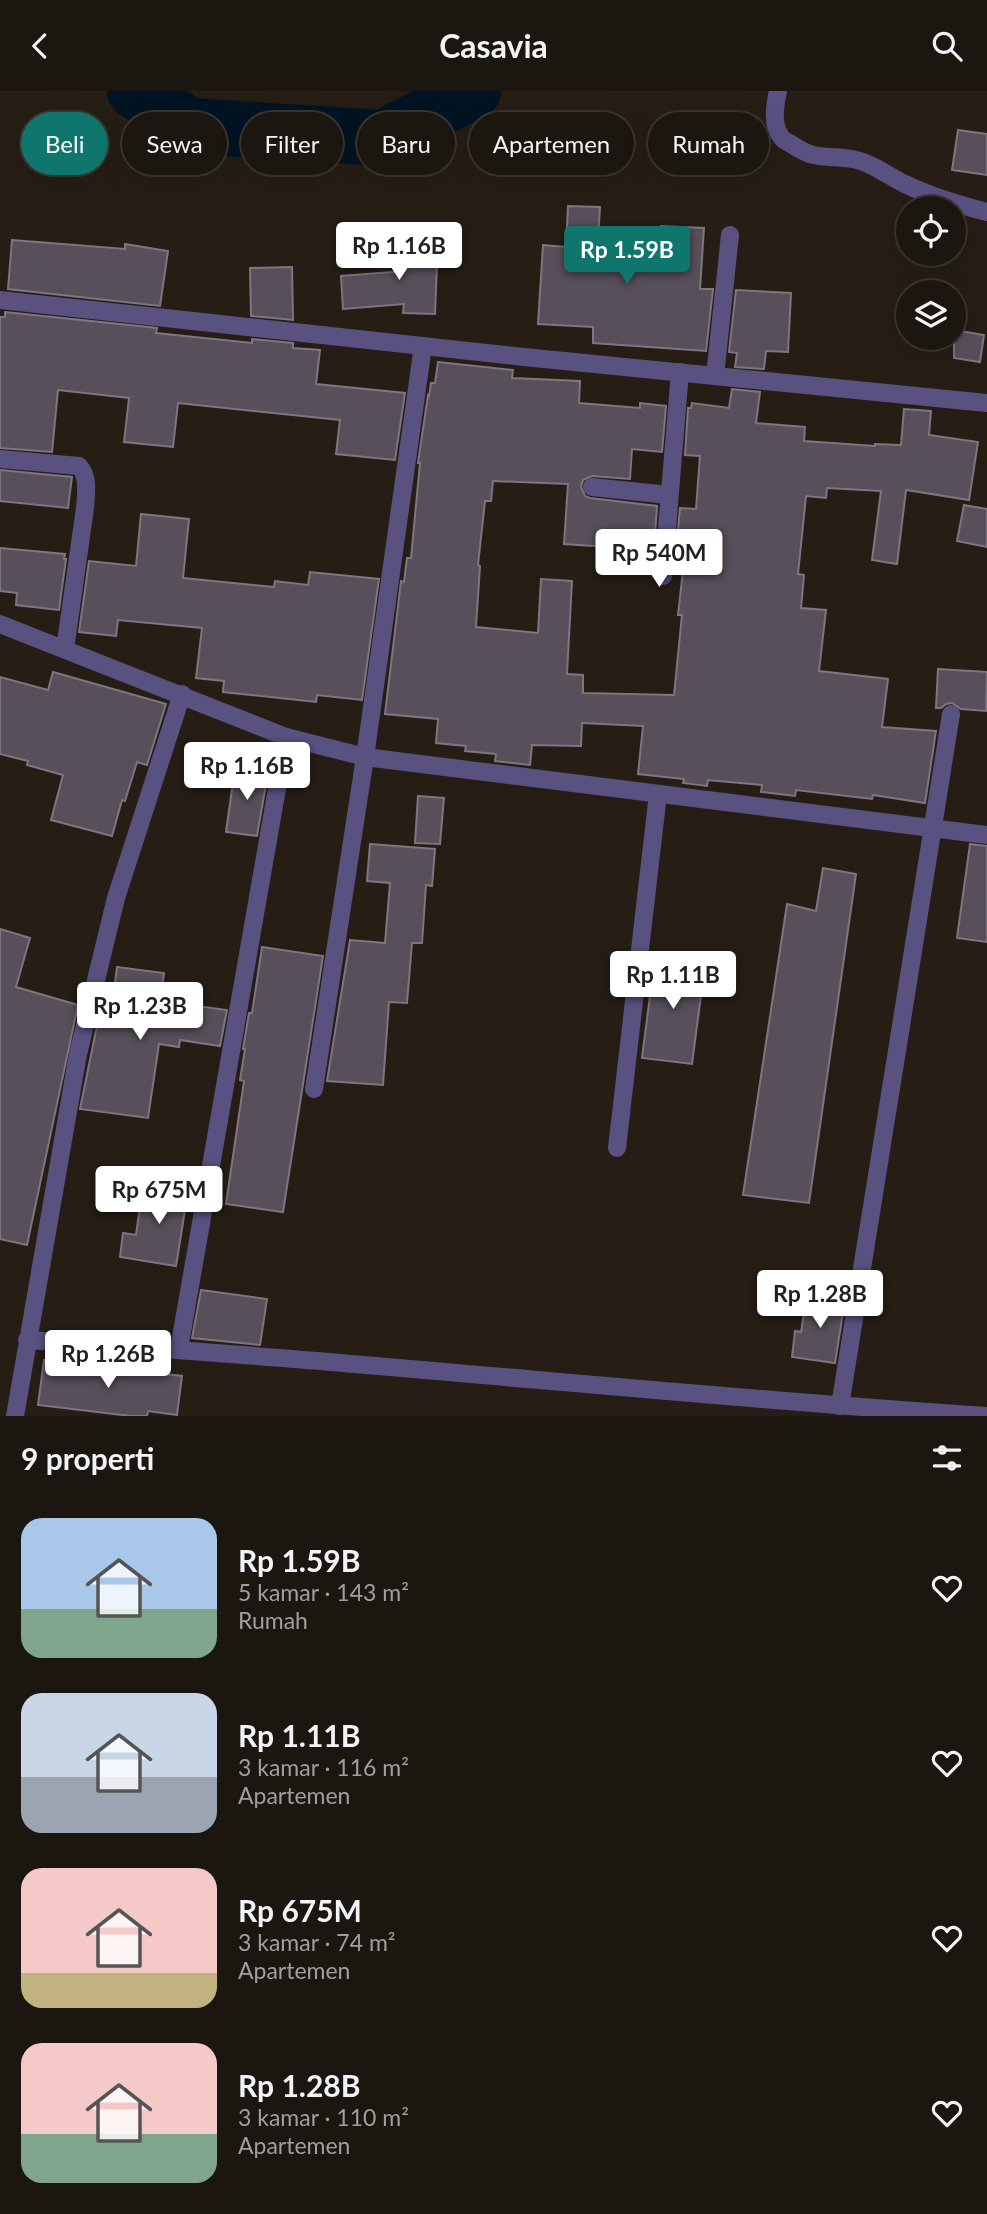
<!DOCTYPE html>
<html lang="id">
<meta charset="utf-8">
<style>
:root{--surface:#1c1610;--page:#251f19;--text:#f1f3f6;--muted:#a09f9f;--line:#3a3530;--accent:#0f766e}
body{margin:0;font-family:Lato,sans-serif;background:var(--page);color:var(--text);height:100vh;display:flex;flex-direction:column;font-size:26px;white-space:nowrap}
*{box-sizing:border-box;margin:0}
p{font-size:23px;color:var(--muted)}
.icon{flex:none;width:38px;height:38px;fill:none;stroke:currentColor;stroke-width:2;stroke-linecap:round;stroke-linejoin:round}
.map{position:relative;height:1325px;overflow:hidden}
.details{display:flex;flex-direction:column;background:var(--surface);flex:1}
.details>*{flex:none}
.top-card{position:absolute;left:21px;top:21px;width:945px;height:63px;display:flex;gap:14px}
.fabs{position:absolute;left:896px;top:105px;display:grid;gap:14px}
.fabs a{display:grid;place-items:center;width:70px;height:70px;border-radius:50%;background:var(--surface);box-shadow:0 7px 28px #0002,0 0 0 2px var(--line);font-size:35px}
.price{position:absolute;translate:-50% -60px;padding:0 16px;border-radius:7px;background:#fff;color:#222;font-size:23px;line-height:46px;filter:drop-shadow(0 2px 4px #0008)}
.price::after{content:'';position:absolute;left:50%;top:42px;width:21px;height:16px;margin-left:-10px;background:inherit;clip-path:polygon(0 0,100% 0,50% 100%)}
.price.selected{background:var(--accent);color:#fff}
ul{padding:0;list-style:none}
li{display:flex;align-items:center;gap:21px;height:175px;padding:0 21px}
li span{display:grid;place-items:center;flex:none;width:196px;height:140px;border-radius:21px;color:#555}
li>.icon{margin-inline-start:auto}
span .icon{width:84px;height:84px;fill:#fffc;stroke-width:1}
li b{font-size:30px}
h2{display:flex;justify-content:space-between;align-items:center;height:84px;padding:0 21px;font-size:30px}
.tag{padding:0 24px;border-radius:32px;background:var(--surface);box-shadow:0 7px 28px #0002,0 0 0 2px var(--line);font-size:24px;line-height:63px}
.tag.selected{background:var(--accent);color:#fff}
header{display:flex;justify-content:space-between;align-items:center;height:91px;padding:0 21px;background:var(--surface);font-size:32px;font-weight:700}
.map>svg:first-child{display:block}
.lines{fill:none;stroke-linecap:round;stroke-linejoin:round}
.river{stroke:#001423;stroke-width:56}
.building{fill:#574f59;stroke:#7e7580;stroke-width:2}
.minor{stroke:#595180;stroke-width:18}
.tertiary{stroke:#595180;stroke-width:18}
</style>
<header><svg class="icon" aria-label="back" viewBox="0 0 24 24"><path d="M15 5l-7 7 7 7"/></svg>Casavia<svg class="icon" aria-label="search" viewBox="0 0 24 24"><circle cx="10" cy="10" r="6"/><path d="M15 15l6 6"/></svg></header>
<div class="map">
<svg width="987" height="1325" viewBox="0 0 987 1325">
<rect width="100%" height="100%" fill="#261e15"/>
<g class="lines">
<path class="river" d="M135,0L190,35L383,47L473,0"/>
</g>
<g class="building">
<path d="M958,39L987,43V84L952,79Z"/>
<path d="M568,115L600,116L598,151L660,154L661,135L704,137L700,198H713L706,260L593,252V236L538,233L543,154L566,156Z"/>
<path d="M406,146L438,147L435,223L403,222L404,213L343,218L341,185L405,180Z"/>
<path d="M12,149L125,158V153L168,160L160,215L8,198Z"/>
<path d="M292,176L293,229L251,225L250,177Z"/>
<path d="M736,199L791,202L788,261L766,260L764,278L735,276L737,262L729,261Z"/>
<path d="M5,221L157,237L156,242L252,252V248L293,252V257L320,259L316,293L405,302L395,369L336,363L340,329L178,312L173,356L124,351L129,307L58,299L52,361L0,357V226H5Z"/>
<path d="M954,239L984,244L980,271L954,267Z"/>
<path d="M438,271L513,279L512,287L580,290L579,312L640,317V312L666,315L662,361L632,358L630,388L592,385L583,389L581,396L585,405L590,407L657,415L654,459L564,453L568,393L493,390L491,410H485L478,474L480,475L476,536L538,542L541,488L572,490L567,583L583,584V602L674,604L682,524H678L685,462L676,461L680,417L696,418L700,365L685,364L688,317H691L692,312L729,317L732,298L760,301L756,332L805,336L804,350L875,355V353L901,354L904,318L931,320L929,344L978,351L969,409L906,399L897,473L872,469L881,400L827,397L826,407L806,405L798,483L804,484L801,517L826,519L819,580L888,588L882,636L936,640L925,712L873,704L872,708L796,699L795,705L761,701L762,694L708,689L707,695L683,692L684,688L638,683L643,635L582,632L581,655L532,654L530,674L495,670L496,663L465,660L466,655L436,652L438,628L385,623L401,490L404,491L407,467H411L420,372H418L428,304L429,305L431,292H435Z"/>
<path d="M0,379L72,386L68,417L0,410Z"/>
<path d="M964,414L987,418V456L957,450Z"/>
<path d="M141,423L189,428L183,487L274,496L275,490L308,494L310,481L379,488L362,609L317,604L316,611L223,601L224,590L196,587L202,537L118,529L116,545L79,541L89,470L136,475Z"/>
<path d="M0,457L65,463L64,468H66L59,519L16,514L17,502L0,500Z"/>
<path d="M938,578L987,581L986,620L961,618L952,612L946,613L941,617H936Z"/>
<path d="M53,581L166,613L147,674L137,671L125,710L122,709L112,745L51,729L63,684L27,674L28,670L0,663V586L48,599Z"/>
<path d="M235,677L268,682L257,745L226,741Z"/>
<path d="M418,705L444,707L440,753L415,752Z"/>
<path d="M370,753L435,758L432,795L426,794L422,852H412L407,912L389,911L383,994L327,990L350,849L385,852L390,792L367,790Z"/>
<path d="M970,753L987,755V851L957,847Z"/>
<path d="M823,777L856,783L809,1112L743,1104L787,813L816,820Z"/>
<path d="M0,838L30,847L16,896L78,914L27,1154L0,1148Z"/>
<path d="M262,856L323,865L283,1121L226,1113L244,990L240,989L245,958H243L249,922H252Z"/>
<path d="M655,866L705,874L692,973L642,967Z"/>
<path d="M117,876L164,882L160,910L227,919L220,955L180,949L179,956L159,953L148,1027L80,1018L100,920L111,923Z"/>
<path d="M154,1089L189,1094L176,1175L120,1166L123,1142L136,1144L140,1115L150,1116Z"/>
<path d="M201,1199L267,1208L260,1254L192,1247Z"/>
<path d="M807,1203L845,1209L835,1272L792,1266L795,1240L801,1241Z"/>
<path d="M44,1269L182,1285L177,1324L148,1320L147,1325H131L38,1314Z"/>
</g>
<g class="lines">
<g class="minor">
<path d="M778,0C775,14 771,34 782,47C784,50 788,51 791,53C818,71 824,63 852,68C871,71 888,85 905,93C932,106 959,114 987,121"/>
<path d="M0,209L524,266L987,312"/>
<path d="M715,285L730,144"/>
<path d="M0,368L79,375C89,385 86,403 85,417L65,558"/>
<path d="M592,396L669,404"/>
<path d="M663,485L680,281"/>
<path d="M314,998L365,666L423,255"/>
<path d="M617,1057L658,703"/>
<path d="M27,1249C347,1268 667,1304 987,1325"/>
<path d="M179,1258L286,646"/>
<path d="M840,1315L951,623"/>
<path d="M15,1325L78,963L116,807L182,603"/>
</g>
<path class="tertiary" d="M0,533L286,646L365,666L987,744"/>
</g>
</svg>
<div class="fabs">
<a><svg class="icon" aria-label="locate" viewBox="0 0 24 24"><circle cx="12" cy="12" r="6"/><path d="M12 2v4M12 18v4M2 12h4M18 12h4"/></svg></a>
<a><svg class="icon" aria-label="layers" viewBox="0 0 24 24"><path d="M12 4l9 5-9 5-9-5zM3 14l9 5 9-5"/></svg></a>
</div>
<b class="price" style="left:399px;top:191px">Rp 1.16B</b>
<b class="price selected" style="left:627px;top:195px">Rp 1.59B</b>
<b class="price" style="left:659px;top:498px">Rp 540M</b>
<b class="price" style="left:247px;top:711px">Rp 1.16B</b>
<b class="price" style="left:673px;top:920px">Rp 1.11B</b>
<b class="price" style="left:140px;top:951px">Rp 1.23B</b>
<b class="price" style="left:159px;top:1135px">Rp 675M</b>
<b class="price" style="left:820px;top:1239px">Rp 1.28B</b>
<b class="price" style="left:108px;top:1299px">Rp 1.26B</b>
<div class="top-card">
<a class="tag selected">Beli</a>
<a class="tag">Sewa</a>
<a class="tag">Filter</a>
<a class="tag">Baru</a>
<a class="tag">Apartemen</a>
<a class="tag">Rumah</a>
</div>
</div>
<section class="details">
<h2>9 properti<svg class="icon" aria-label="filters" viewBox="0 0 24 24"><path d="M4 7h16M4 17h16"/><circle cx="9" cy="7" r="2"/><circle cx="15" cy="17" r="2"/></svg></h2>
<ul>
<li><span style="background:linear-gradient(#a9c7e8 65%,#7fa58c 0)"><svg class="icon" aria-label="home" viewBox="0 0 24 24"><path d="M3 11l9-7 9 7M6 9v11h12V9"/></svg></span><div><b>Rp 1.59B</b><p>5 kamar · 143 m²</p><p>Rumah</p></div><svg class="icon" aria-label="heart" viewBox="0 0 24 24"><path d="M12 20l-8-8c-3-5 5-10 8-4 3-6 11-1 8 4z"/></svg></li>
<li><span style="background:linear-gradient(#c9d6e8 60%,#9aa5b1 0)"><svg class="icon" aria-label="home" viewBox="0 0 24 24"><path d="M3 11l9-7 9 7M6 9v11h12V9"/></svg></span><div><b>Rp 1.11B</b><p>3 kamar · 116 m²</p><p>Apartemen</p></div><svg class="icon" aria-label="heart" viewBox="0 0 24 24"><path d="M12 20l-8-8c-3-5 5-10 8-4 3-6 11-1 8 4z"/></svg></li>
<li><span style="background:linear-gradient(#f6c9c9 75%,#c2b280 0)"><svg class="icon" aria-label="home" viewBox="0 0 24 24"><path d="M3 11l9-7 9 7M6 9v11h12V9"/></svg></span><div><b>Rp 675M</b><p>3 kamar · 74 m²</p><p>Apartemen</p></div><svg class="icon" aria-label="heart" viewBox="0 0 24 24"><path d="M12 20l-8-8c-3-5 5-10 8-4 3-6 11-1 8 4z"/></svg></li>
<li><span style="background:linear-gradient(#f6c9c9 65%,#7fa58c 0)"><svg class="icon" aria-label="home" viewBox="0 0 24 24"><path d="M3 11l9-7 9 7M6 9v11h12V9"/></svg></span><div><b>Rp 1.28B</b><p>3 kamar · 110 m²</p><p>Apartemen</p></div><svg class="icon" aria-label="heart" viewBox="0 0 24 24"><path d="M12 20l-8-8c-3-5 5-10 8-4 3-6 11-1 8 4z"/></svg></li>
</ul>
</section>
